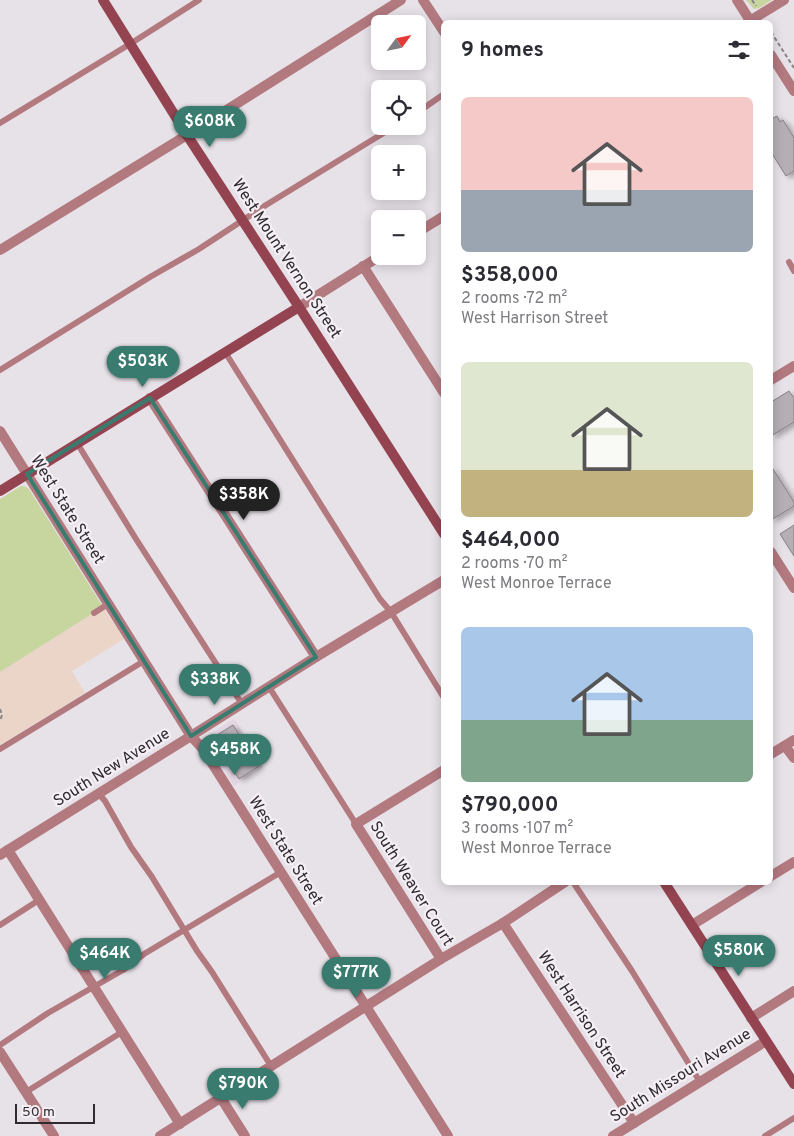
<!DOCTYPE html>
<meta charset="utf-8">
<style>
:root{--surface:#fff;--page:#f7f7f7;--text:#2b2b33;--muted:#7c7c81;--accent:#397c6f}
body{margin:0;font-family:Overpass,sans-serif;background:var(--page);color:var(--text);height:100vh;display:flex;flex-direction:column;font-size:19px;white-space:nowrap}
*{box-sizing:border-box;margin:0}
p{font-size:16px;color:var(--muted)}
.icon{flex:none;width:28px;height:28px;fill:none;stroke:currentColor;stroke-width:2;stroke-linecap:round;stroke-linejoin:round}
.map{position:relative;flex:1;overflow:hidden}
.drawer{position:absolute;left:441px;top:20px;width:332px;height:865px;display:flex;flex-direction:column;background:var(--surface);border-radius:8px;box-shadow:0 2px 12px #0003}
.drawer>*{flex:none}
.needle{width:32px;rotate:57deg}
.buttons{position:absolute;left:371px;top:15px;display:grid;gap:10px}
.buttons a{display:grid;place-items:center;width:55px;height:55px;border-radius:8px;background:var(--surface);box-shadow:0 2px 12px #0003;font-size:25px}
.scale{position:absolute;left:15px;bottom:12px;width:80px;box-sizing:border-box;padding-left:5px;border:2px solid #2e2c2f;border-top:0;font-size:14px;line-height:18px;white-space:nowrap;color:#2e2c2f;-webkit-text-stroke:4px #f5eef5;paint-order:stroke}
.price{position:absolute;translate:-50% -42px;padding:0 11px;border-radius:18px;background:var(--accent);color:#fff;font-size:16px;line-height:32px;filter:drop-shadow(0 1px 2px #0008)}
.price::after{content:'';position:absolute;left:50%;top:30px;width:15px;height:11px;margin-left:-8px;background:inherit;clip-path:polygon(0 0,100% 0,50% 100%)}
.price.active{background:#222;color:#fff}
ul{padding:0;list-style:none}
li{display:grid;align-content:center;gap:10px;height:265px;padding:0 20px}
li span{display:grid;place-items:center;height:155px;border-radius:8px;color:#555}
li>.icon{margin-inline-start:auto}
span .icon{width:90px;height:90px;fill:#fffc;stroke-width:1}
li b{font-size:21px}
h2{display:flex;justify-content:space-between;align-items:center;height:60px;padding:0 20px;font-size:21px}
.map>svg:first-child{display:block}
.built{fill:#e1d5e1}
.education{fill:#ebd5c8}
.green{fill:#c7d59e}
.building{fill:#b5afb5;stroke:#878187;filter:url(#shadow)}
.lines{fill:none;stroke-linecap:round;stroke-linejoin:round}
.path{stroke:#888489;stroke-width:2;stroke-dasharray:4 2.5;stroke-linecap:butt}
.lane{stroke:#b2797f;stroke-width:6}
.street{stroke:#b2797f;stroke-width:10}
.secondary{stroke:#944450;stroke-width:10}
.marked{fill:none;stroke:#397c6f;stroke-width:4;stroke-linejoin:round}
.labels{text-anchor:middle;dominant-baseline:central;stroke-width:4.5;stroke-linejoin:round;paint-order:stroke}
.street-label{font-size:16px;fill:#2e2c2f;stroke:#f5eef5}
</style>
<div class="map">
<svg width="794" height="1136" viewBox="0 0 794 1136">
<defs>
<filter id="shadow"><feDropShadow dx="4.5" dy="2.5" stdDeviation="2.5" flood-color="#0004"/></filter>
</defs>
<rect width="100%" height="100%" fill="#e7e1e8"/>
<path class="built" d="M234,719L263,767L234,786L208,744L206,739L208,735Z"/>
<path class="education" d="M103,607L124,639L72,671L85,693L0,745V672Z"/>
<g class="green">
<path d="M746,0H772L759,8L754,9Z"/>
<path d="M21,486H24L29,489L103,607L0,672V499Z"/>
</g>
<g class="building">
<path d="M777,116L780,122L783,120L794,138V171L786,176L771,152V119Z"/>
<path d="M789,391L794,398V422L771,436V402Z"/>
<path d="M771,466L794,502V506L771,520Z"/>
<path d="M794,525V556L780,534Z"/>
<path d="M233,725L259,766L239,779L212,738Z"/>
</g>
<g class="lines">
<g class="path">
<path d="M752,0L756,6"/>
<path d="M771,32L794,68"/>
<path d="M0,709L2,715L0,721"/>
</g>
<g class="lane">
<path d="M418,112L444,94"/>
<path d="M0,123L130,44L199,0"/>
<path d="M789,262L794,271"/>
<path d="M225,352L380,599L391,612L444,698"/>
<path d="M0,370L150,277L199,249L266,205L395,126"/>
<path d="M77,443L136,539L242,704"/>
<path d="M94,613L108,604"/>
<path d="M269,687L356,824"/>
<path d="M0,749L144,661"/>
<path d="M99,794L105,801L131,847L152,877L197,951L212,972L271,1066"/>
<path d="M573,882L632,971L700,1082"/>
<path d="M0,925L39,900"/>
<path d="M0,1045L48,1013L123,970L144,954L281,872"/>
<path d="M26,1092L122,1032"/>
<path d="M765,1136L794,1118"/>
</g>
<g class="street">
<path d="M423,0L444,32"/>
<path d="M737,0L751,22"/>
<path d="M748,22L784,0"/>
<path d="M771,55L794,91"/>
<path d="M418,232L444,216"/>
<path d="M0,250L187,135L401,0"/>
<path d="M363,266L444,393"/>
<path d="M299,307L380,256"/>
<path d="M771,380L794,366"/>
<path d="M150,398L316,657"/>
<path d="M0,431L191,736L203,749L448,1136"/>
<path d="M771,552L794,588"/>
<path d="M785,746L794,758"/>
<path d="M771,754L794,740"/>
<path d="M8,850L180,1124"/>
<path d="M0,855L191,736L316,657L444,580"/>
<path d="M771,876L794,862"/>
<path d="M503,923L634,1123"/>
<path d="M692,925L761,882"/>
<path d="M441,959L356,824L444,770"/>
<path d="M751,1018L794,991"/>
<path d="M0,1052L54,1136"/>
<path d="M221,1098L245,1136"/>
<path d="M160,1136L441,959L503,923L565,882"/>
<path d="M613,1136L766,1041"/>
</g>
<g class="secondary">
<path d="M103,0L187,135L299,307L444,534"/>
<path d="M0,491L299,307"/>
<path d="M664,882L794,1084"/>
</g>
</g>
<path class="marked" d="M150,398L316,657L191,736L27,474Z"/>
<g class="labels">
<g class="street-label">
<text transform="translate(286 259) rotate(57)">West Mount Vernon Street</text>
<text transform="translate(67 510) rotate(58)">West State Street</text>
<text transform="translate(112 768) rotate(-32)">South New Avenue</text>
<text transform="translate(285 851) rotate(58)">West State Street</text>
<text transform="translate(411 884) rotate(58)">South Weaver Court</text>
<text transform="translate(581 1015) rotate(57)">West Harrison Street</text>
<text transform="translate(681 1076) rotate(-32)">South Missouri Avenue</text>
</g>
</g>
</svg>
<div class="buttons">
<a><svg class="needle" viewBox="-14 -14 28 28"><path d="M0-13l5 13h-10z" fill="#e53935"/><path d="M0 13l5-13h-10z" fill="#7c7c81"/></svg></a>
<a><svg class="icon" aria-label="locate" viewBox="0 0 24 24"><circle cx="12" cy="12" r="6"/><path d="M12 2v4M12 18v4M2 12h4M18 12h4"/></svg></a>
<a>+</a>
<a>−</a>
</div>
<div class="scale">50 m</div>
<b class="price" style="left:210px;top:148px">$608K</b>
<b class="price" style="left:143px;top:388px">$503K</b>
<b class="price active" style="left:244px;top:521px">$358K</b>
<b class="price" style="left:215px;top:706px">$338K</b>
<b class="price" style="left:235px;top:776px">$458K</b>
<b class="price" style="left:739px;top:977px">$580K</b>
<b class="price" style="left:105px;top:980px">$464K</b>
<b class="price" style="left:356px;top:999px">$777K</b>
<b class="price" style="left:243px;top:1110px">$790K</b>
<section class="drawer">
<h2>9 homes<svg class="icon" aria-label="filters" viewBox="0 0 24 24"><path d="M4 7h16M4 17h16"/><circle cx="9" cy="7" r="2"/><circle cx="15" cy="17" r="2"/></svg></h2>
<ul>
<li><span style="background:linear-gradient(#f6c9c9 60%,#9aa5b1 0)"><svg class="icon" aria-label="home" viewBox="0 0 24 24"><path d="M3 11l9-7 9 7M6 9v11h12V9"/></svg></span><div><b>$358,000</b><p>2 rooms · 72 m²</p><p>West Harrison Street</p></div></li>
<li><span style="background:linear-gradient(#dfe7d0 70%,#c2b280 0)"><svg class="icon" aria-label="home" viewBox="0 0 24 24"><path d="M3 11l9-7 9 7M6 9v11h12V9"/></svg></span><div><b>$464,000</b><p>2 rooms · 70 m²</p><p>West Monroe Terrace</p></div></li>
<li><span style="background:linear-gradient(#a9c7e8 60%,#7fa58c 0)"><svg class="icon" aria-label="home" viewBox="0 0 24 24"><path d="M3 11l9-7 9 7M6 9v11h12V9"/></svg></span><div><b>$790,000</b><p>3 rooms · 107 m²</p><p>West Monroe Terrace</p></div></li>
</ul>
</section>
</div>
